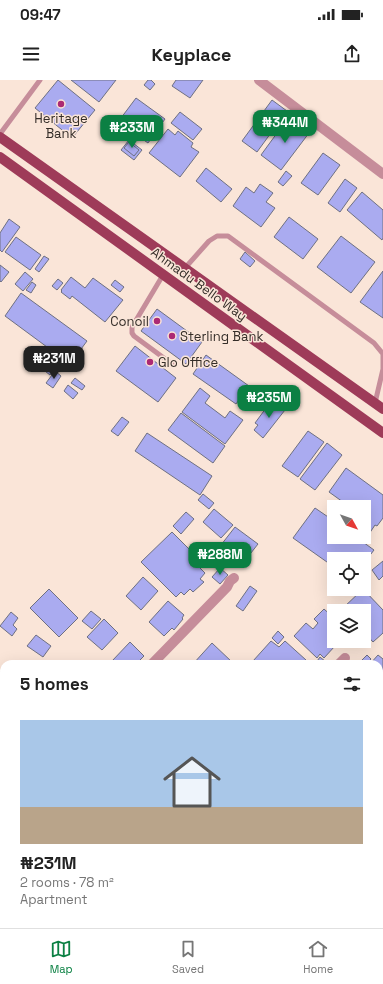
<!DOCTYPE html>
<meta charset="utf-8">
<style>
:root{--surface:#fff;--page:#f2f2f2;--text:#222;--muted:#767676;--line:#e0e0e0;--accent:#0b8043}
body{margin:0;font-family:"Space Grotesk",sans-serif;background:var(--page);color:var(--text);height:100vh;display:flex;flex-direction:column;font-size:15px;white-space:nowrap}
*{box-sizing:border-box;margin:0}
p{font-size:13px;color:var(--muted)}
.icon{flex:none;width:22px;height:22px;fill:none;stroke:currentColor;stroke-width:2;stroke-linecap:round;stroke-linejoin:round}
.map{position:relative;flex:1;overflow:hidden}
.panel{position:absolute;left:0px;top:580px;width:383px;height:268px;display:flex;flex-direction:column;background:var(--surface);border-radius:12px 12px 0 0;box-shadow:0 4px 16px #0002}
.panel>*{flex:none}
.needle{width:26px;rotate:130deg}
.controls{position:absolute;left:327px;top:420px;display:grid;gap:8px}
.controls a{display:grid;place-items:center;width:44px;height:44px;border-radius:0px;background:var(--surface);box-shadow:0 4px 16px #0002;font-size:20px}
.price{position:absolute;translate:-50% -34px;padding:0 9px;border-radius:8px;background:var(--accent);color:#fff;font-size:13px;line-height:26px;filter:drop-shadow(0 1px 2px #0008)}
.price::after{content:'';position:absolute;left:50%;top:24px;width:12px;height:9px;margin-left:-6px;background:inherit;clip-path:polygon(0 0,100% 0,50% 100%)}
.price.selected{background:#222;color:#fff}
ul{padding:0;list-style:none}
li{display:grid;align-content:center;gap:8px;height:212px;padding:0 20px}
li span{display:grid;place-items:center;height:124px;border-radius:0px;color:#555}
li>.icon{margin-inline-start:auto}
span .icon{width:72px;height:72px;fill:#fffc;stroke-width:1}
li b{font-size:17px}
h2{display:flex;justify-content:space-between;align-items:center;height:48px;padding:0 20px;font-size:17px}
.status{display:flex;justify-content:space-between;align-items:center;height:28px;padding:0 20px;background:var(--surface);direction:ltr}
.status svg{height:11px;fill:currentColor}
header{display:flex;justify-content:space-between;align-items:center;height:52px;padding:0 20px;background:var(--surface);font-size:18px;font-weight:700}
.menu{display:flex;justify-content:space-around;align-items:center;height:56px;border-top:1px solid var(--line);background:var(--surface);font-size:11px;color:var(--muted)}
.menu a{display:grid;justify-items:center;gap:2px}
.menu .selected{color:var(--accent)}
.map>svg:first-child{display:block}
.building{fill:#aaabf0;stroke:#6e7082}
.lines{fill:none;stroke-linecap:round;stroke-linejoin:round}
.service{stroke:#c68d9a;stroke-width:5}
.minor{stroke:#c68d9a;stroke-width:10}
.primary{stroke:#9e3b59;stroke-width:10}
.poi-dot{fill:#ac2973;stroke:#fae5d8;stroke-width:1.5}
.labels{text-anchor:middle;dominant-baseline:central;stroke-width:3;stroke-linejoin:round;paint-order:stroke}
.poi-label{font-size:13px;fill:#342d28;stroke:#fae5d8;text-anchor:start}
.street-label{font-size:13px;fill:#342d28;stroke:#fae5d8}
</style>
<div class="status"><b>09:47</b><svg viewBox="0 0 49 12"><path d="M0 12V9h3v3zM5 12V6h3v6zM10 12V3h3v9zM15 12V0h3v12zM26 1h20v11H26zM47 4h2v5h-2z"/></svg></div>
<header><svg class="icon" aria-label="menu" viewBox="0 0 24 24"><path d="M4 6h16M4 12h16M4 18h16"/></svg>Keyplace<svg class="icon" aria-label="share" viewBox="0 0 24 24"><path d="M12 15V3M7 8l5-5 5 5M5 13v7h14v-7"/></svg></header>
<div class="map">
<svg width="383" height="848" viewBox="0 0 383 848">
<rect width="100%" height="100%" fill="#fae5d8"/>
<g class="building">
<path d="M58,0L95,30L72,58L35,28Z"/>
<path d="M71,0H116L99,22Z"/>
<path d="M148,0H151L155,4L150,10L144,5Z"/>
<path d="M176,0H203L190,18L172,6Z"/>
<path d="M136,18L165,39L148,63L118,42Z"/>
<path d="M272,20L287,31L257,72L242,61Z"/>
<path d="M180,32L202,49L193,60L171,43Z"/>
<path d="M288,38L309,53L281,90L261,75Z"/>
<path d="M168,49L175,55L178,51L193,63L191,67L199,72L180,97L149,73Z"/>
<path d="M129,60L142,70L134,80L121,70Z"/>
<path d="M129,62L139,70L134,76L124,68Z"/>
<path d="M323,73L340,85L318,115L301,103Z"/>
<path d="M206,88L232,109L221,122L196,101Z"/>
<path d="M286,91L292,96L283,106L278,102Z"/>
<path d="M345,99L357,108L340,132L328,123Z"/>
<path d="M260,104L273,113L266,122L275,128L261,147L233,126L246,107L254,113Z"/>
<path d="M362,112L383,130V158L382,160L347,130Z"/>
<path d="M289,137L318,159L303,179L274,157Z"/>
<path d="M9,139L20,147L2,172L0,170V153Z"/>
<path d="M341,156L375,182L351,213L317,187Z"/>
<path d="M16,157L41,175L30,190L5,172Z"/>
<path d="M245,172L255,181L250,187L240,179Z"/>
<path d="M44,176L49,179L39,192L35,189Z"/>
<path d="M0,185L9,192L1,202L0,201Z"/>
<path d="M383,191V238L360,222Z"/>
<path d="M25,192L33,199L23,211L15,204Z"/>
<path d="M71,197L85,208L93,198L123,220L105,242L72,216L70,219L61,212L62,211L61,210Z"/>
<path d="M58,199L63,203L57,210L52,206Z"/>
<path d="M115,200L124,207L120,212L111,205Z"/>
<path d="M32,202L36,205L31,213L26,210Z"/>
<path d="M21,213L87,261L70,284L5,236Z"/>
<path d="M157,229L202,262L186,284L141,251Z"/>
<path d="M135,266L176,298L158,322L116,291Z"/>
<path d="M206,275L249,306L236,324L193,294Z"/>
<path d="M50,276L59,284L50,295L41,288Z"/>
<path d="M55,291L61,296L53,308L46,303Z"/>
<path d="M75,298L85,306L82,310L71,303Z"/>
<path d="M68,305L78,313L73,319L64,311Z"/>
<path d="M200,308L210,316L205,323L225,338L230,331L243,340L225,364L182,332Z"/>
<path d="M272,320L285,330L263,358L254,350L258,345L255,343Z"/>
<path d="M181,333L225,366L213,383L168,350Z"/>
<path d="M122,337L129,342L118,356L111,351Z"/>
<path d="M308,351L324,362L298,397L282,386Z"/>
<path d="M147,353L212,396L200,415L135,371Z"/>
<path d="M327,363L342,375L315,410L300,399Z"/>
<path d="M346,388L383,415V438L377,446L375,445L369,454L364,450V427H350L329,412Z"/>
<path d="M203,414L214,423L209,429L198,420Z"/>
<path d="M315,428L334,441V457H356L374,470L364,483V479H334V487L293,458Z"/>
<path d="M214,429L233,445L221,458L203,442Z"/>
<path d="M186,432L194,439L181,454L173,446Z"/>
<path d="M235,447L258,464L243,483L221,465Z"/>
<path d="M172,452L192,472L190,475L196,481L194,482L205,493L200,499L204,502L193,512L190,509L184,515L181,512L176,517L141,482Z"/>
<path d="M383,481V496L379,500L372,490Z"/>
<path d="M220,488L228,495L220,504L212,497Z"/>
<path d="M143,497L158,511L141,530L126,516Z"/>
<path d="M250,506L257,511L243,531L236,526Z"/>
<path d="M49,509L78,538L59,557L30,528Z"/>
<path d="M363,509L383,530V553L373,562L364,552V531H344L342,529Z"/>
<path d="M168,521L184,535L182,538L183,539L174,550L172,548L164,556L149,542Z"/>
<path d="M324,529L334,538V559L331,562L335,566L324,578L320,574L317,578L294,556L306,543L313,549L318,543L314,539Z"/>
<path d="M91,531L101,539L92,549L82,541Z"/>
<path d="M11,532L18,538L13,545L17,549L12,556L0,546Z"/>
<path d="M104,539L118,553L102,570L87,557Z"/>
<path d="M278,551L284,557L278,564L272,558Z"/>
<path d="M36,555L51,566L43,577L27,566Z"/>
<path d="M271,561L279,567L285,561L306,580L303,584H256L253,581Z"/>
<path d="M130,562L144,576L138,582L141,584H114L112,581Z"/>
<path d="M212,563L232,582L231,584H217L215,581L213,584H193Z"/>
<path d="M367,575L371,579L366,584H360L359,583Z"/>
<path d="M378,575L383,579V592L379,596V584H370Z"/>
<path d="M320,577L326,582L325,584H315Z"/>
<path d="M383,596V632L382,633L379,631V600Z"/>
<path d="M0,628L4,632V660L0,665Z"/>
<path d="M383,658V672L379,667V661Z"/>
<path d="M4,676V695L2,697L0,696V681Z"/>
<path d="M383,682V711L379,715V686Z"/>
<path d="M0,836L4,839V844H10L7,848H0Z"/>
<path d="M114,844H137L132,848H117Z"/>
<path d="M145,844H176L179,848H139Z"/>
<path d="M183,844H215L218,848H186Z"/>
</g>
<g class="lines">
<g class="service">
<path d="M0,54L40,0"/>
<path d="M185,188L209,161L217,156H228L374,263L383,274V289L375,323"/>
<path d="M163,195L132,247V253L134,256L172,284"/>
</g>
<g class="minor">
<path d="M259,0L383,94"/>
<path d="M152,584L227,507L230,501L234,498"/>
<path d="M339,584L345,578"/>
<path d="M0,596L4,600"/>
<path d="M0,775L4,771"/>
<path d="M248,844L251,848"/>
</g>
<g class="primary">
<path d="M0,57L383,329"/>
<path d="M0,77L383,353"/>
</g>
</g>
<g class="poi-dot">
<circle cx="61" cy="24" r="4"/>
<circle cx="157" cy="241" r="4"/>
<circle cx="172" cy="256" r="4"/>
<circle cx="150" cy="282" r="4"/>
</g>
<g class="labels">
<g class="poi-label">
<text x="61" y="38" text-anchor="middle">Heritage<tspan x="61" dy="15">Bank</tspan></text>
<text x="149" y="241" text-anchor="end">Conoil</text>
<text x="180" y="256">Sterling Bank</text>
<text x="158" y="282">Glo Office</text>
</g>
<g class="street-label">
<text transform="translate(199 204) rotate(36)">Ahmadu Bello Way</text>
</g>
</g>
</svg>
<div class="controls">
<a><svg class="needle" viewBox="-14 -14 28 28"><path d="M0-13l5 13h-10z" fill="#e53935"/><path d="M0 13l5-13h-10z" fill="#767676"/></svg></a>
<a><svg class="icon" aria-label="locate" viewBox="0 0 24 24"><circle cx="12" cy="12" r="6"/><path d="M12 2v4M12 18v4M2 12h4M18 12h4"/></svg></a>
<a><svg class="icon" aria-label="layers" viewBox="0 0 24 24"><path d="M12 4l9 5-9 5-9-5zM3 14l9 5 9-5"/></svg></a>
</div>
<b class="price" style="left:285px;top:64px">₦344M</b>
<b class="price" style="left:132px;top:69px">₦233M</b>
<b class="price selected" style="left:54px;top:300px">₦231M</b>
<b class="price" style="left:269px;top:339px">₦235M</b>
<b class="price" style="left:220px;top:496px">₦288M</b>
<section class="panel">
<h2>5 homes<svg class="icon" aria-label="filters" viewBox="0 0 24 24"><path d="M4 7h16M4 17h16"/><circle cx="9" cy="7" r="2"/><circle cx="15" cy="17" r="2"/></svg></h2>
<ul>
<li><span style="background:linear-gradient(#a9c7e8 70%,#b9a48a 0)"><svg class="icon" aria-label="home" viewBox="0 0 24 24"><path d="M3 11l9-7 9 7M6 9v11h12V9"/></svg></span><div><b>₦231M</b><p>2 rooms · 78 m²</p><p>Apartment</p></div></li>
</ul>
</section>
</div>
<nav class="menu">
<a class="selected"><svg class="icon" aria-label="map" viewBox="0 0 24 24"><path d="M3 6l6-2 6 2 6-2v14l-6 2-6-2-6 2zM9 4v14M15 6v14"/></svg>Map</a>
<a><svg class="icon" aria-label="saved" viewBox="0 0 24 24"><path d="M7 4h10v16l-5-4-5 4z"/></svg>Saved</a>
<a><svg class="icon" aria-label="home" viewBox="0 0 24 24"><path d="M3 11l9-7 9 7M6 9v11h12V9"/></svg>Home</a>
</nav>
